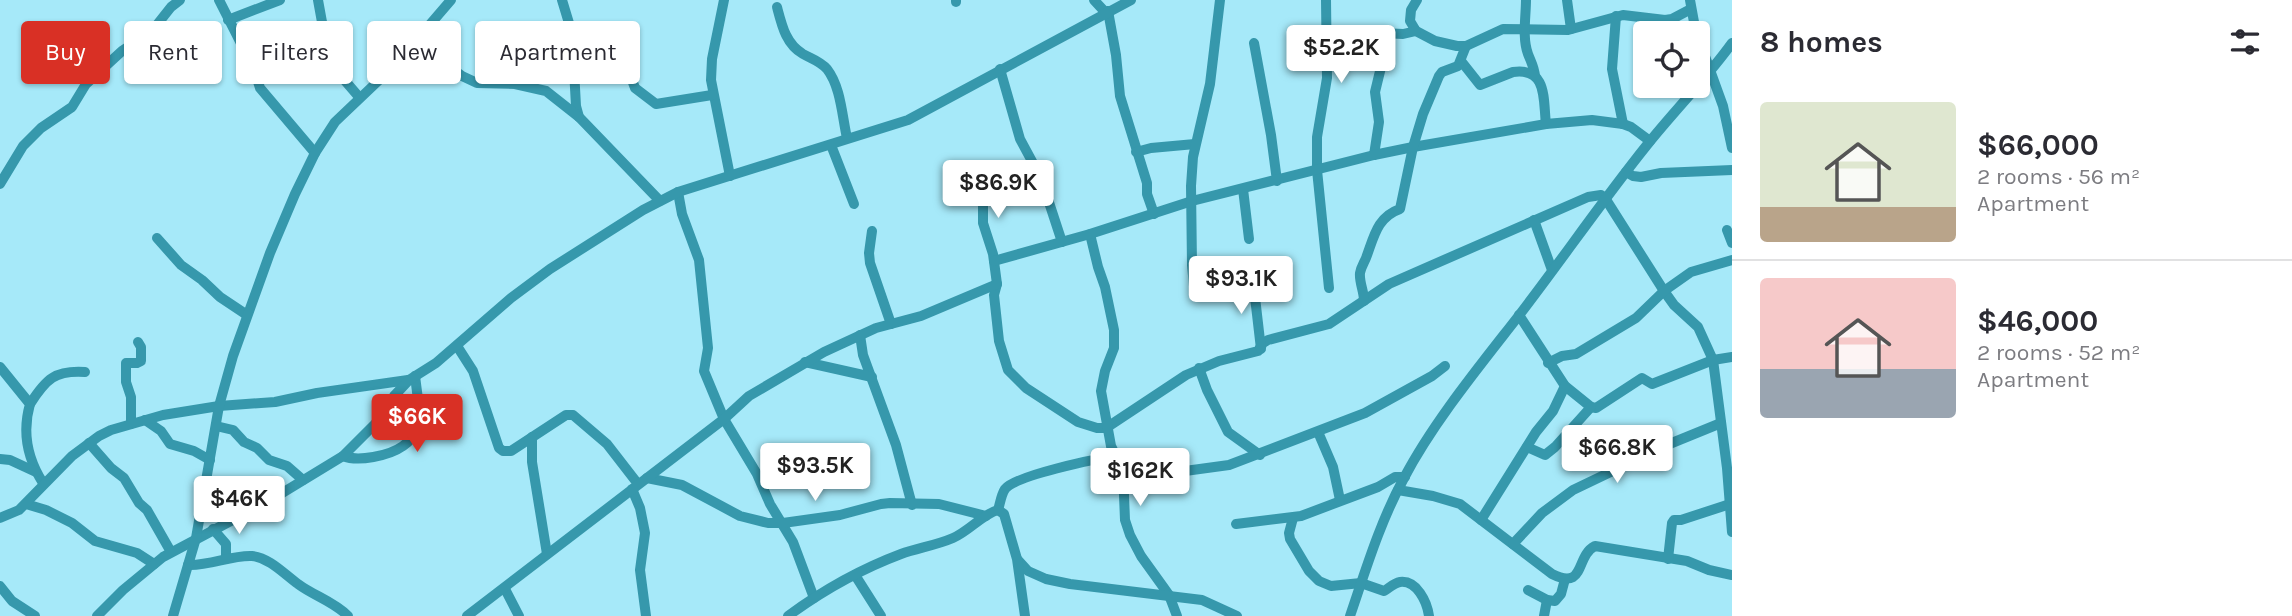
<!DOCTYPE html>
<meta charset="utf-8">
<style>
:root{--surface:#fff;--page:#f2f2f3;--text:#2b2b33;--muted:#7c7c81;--line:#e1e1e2;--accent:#d93025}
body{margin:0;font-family:Karla,sans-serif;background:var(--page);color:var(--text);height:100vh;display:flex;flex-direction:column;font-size:26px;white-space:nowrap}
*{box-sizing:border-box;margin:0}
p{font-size:23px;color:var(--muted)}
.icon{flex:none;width:38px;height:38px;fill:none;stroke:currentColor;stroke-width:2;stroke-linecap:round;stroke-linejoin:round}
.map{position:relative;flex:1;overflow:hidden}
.side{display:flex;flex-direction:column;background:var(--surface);width:560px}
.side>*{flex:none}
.hud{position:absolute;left:21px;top:21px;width:665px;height:63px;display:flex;gap:14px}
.tools{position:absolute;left:1633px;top:21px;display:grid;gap:14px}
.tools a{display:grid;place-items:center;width:77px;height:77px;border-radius:7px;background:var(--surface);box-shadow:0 2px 5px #0004;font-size:35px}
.price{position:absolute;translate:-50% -60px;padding:0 16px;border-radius:7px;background:#fff;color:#222;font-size:23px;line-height:46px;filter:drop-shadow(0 2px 4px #0008)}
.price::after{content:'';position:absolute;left:50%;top:42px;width:21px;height:16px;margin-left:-10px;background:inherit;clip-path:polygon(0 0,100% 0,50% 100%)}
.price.current{background:var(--accent);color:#fff}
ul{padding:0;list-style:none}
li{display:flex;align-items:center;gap:21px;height:175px;padding:0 28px}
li+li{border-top:2px solid var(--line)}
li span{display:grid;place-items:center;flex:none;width:196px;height:140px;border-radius:7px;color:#555}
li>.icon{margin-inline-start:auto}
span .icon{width:84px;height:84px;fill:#fffc;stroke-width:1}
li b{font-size:30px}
h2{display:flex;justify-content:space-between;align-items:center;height:84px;padding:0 28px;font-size:30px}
.chip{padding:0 24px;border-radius:7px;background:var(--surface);box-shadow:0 2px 5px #0004;font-size:24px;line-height:63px}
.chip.current{background:var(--accent);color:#fff}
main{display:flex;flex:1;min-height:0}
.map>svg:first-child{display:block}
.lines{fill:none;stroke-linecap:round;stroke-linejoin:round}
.minor{stroke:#3698ac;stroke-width:10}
</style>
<main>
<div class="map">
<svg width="1732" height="616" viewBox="0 0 1732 616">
<rect width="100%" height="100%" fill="#a6e9f9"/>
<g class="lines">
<g class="minor">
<path d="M219,0L254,69L260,88L315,153"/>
<path d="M318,0L328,55L341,76L359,97"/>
<path d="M562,0L572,33L576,106L579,117L660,201"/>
<path d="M724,0L712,59L711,80L730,176"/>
<path d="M956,0V2"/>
<path d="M1094,0L1106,13"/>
<path d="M1326,0L1327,78L1317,137V170L1329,288"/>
<path d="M1417,0L1411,10L1410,21L1416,31L1435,41L1457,46H1466L1503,29L1568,30L1623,15L1665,20L1672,19L1691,9"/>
<path d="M1526,0C1526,16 1522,38 1528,54C1531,62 1534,66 1535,76"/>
<path d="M1567,0L1571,29"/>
<path d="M1690,0L1696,33"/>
<path d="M777,7C782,26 786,44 803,54C812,59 820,61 827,69C841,87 842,116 847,138"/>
<path d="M1108,11L1116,55L1120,96L1147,183V194L1154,214"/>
<path d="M1616,16L1612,69L1623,124"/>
<path d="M228,20L280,0"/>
<path d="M1360,32L1403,34L1416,31"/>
<path d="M1698,37L1723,106L1732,148"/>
<path d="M415,41L462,76L477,83L515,84L546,91L579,117"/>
<path d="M1254,43L1271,135L1277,181"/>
<path d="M621,50L635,88L656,104L712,95"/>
<path d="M1461,61L1480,85L1513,72C1548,67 1543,100 1546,124"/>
<path d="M1000,69L1020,139L1041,178L1062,242"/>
<path d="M831,145L854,204"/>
<path d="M1136,152L1151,148L1195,144"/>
<path d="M1374,155L1379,122L1375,92L1382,63L1383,34"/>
<path d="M1626,172L1633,176L1641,177L1661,173L1732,170"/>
<path d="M983,179V223L993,254L997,284L994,295L999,341L1008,370L1026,388L1078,422L1097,428H1106L1186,375L1219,361L1258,351L1263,343L1268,340L1329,324L1389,284L1588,197L1601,195L1605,198L1664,291L1674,305L1698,327L1713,360L1727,468L1732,532"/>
<path d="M0,184L23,146L41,128L72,107L86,84L122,51L152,31L171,7L180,0"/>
<path d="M1243,189L1249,239"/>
<path d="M678,192L682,214L699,260L708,348L704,371L724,419L757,474L770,504L793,542L814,598"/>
<path d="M1534,220L1552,270"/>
<path d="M1727,230L1732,243"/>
<path d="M872,231L869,253L870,263L891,324"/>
<path d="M1090,234L1098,267L1105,287L1114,330V348L1105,371L1101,391L1111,446L1123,471L1125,520L1130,535L1141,556L1169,595L1177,616"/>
<path d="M157,238L181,265L202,280L220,297L247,315"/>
<path d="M994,261L1090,234L1192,201L1374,155L1413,147L1546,124L1592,120L1623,124L1631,127L1650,141"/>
<path d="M1253,280L1261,349"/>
<path d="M1195,297L1192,265L1191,186L1193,157L1210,84L1220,0"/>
<path d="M1364,301C1364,291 1359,282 1360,273C1361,267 1364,263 1366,258C1374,237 1377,217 1400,209L1413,147L1423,114L1439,76L1442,72L1458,66L1466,46"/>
<path d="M1519,315L1565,386L1591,407L1596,408L1642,378L1652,384L1713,360L1732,357"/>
<path d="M860,335L863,355L896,445L912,505"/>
<path d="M457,346L473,371L499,448L503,451H511L566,415H573L607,444L638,484"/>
<path d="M805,362L872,377"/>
<path d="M1548,363L1562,356L1576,354L1636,318L1664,291L1691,272L1732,260"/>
<path d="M0,367L30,404C22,432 27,458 43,483"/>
<path d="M1199,368L1207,390L1228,432L1260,455"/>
<path d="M30,404C46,379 55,370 85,372"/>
<path d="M145,420L161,431L170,444L194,451L210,460"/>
<path d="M131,424V397L126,382V363H137L141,361V347L138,342"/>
<path d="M216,426L233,430L244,442L257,448L269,460L287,466L303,480"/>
<path d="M1318,432L1333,467L1340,500"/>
<path d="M532,437V462L547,554"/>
<path d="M89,443L111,468L124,478L139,503L147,510L171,552"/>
<path d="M1527,447L1545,455L1555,447L1591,407"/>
<path d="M343,456C358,462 389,456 403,446C411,441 417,431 421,423L415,376"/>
<path d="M0,459L10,460L36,472"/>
<path d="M1123,471H1185L1229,465L1365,413L1432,376L1445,366"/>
<path d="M647,478L682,485L740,516L768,523H783L840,515L881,504L890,503L939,504L986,516"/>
<path d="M632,489L640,508L645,533L640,570L646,616"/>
<path d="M1398,490L1433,496L1460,504L1552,574C1586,591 1575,556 1595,546L1687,561L1709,570L1732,575"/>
<path d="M26,504L46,510L72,523L95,541L137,553L154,564"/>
<path d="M998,510C1000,504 1001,495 1005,489C1015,476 1096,458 1115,457"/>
<path d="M0,518L19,510L72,456L99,436L111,430L163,415L219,406L275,402L317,393L408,380"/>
<path d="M1293,518L1289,533L1290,539L1309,571L1319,581L1331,586L1361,583L1384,591C1389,588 1394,583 1400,582C1417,580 1427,602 1429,616"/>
<path d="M1481,520L1536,432L1553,411L1565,386"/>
<path d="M1236,524L1301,516L1378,487L1395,477H1405"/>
<path d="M213,529L226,544V559"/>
<path d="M1513,544L1542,513L1573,490L1667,445L1721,423"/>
<path d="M1668,559L1672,523L1674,520H1681L1730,504"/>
<path d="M1018,560L1028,571L1046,579L1070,584L1202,600L1237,616"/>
<path d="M188,565C210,566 231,555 252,556C270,558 284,574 298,584C314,596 333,601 348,616"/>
<path d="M855,575L881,616"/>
<path d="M0,586L12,601L35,616"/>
<path d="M505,589L519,616"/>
<path d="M1528,590L1547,600L1555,601L1561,594L1565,579"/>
<path d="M97,616L123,590L163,557L274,498L343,456L375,424L394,396L409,380L436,363L511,298L550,269L643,210L678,192L908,120L1131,0"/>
<path d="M173,616L196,538L219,406L233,356L270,253L295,194L315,153L335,122L396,64L451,0"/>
<path d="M467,616L724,419L749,396L824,352L876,328L921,316L997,284"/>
<path d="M788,616C822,591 861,569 901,554C918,548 937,545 953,538C969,531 983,514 998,510L1004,514L1017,559L1025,616"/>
<path d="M1350,616C1366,569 1380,522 1404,478C1433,423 1478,368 1517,318C1561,261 1602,201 1647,145C1675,110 1706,79 1732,43"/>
<path d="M1544,616L1547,600"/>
</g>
</g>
</svg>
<div class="tools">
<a><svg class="icon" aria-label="locate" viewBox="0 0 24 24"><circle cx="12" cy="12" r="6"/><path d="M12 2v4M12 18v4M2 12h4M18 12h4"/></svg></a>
</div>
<b class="price" style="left:1341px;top:85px">$52.2K</b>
<b class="price" style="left:998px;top:220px">$86.9K</b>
<b class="price" style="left:1241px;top:316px">$93.1K</b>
<b class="price current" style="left:417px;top:454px">$66K</b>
<b class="price" style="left:1617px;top:485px">$66.8K</b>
<b class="price" style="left:815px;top:503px">$93.5K</b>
<b class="price" style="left:1140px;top:508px">$162K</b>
<b class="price" style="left:239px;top:536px">$46K</b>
<div class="hud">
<a class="chip current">Buy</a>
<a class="chip">Rent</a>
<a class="chip">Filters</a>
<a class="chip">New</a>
<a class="chip">Apartment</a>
</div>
</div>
<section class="side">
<h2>8 homes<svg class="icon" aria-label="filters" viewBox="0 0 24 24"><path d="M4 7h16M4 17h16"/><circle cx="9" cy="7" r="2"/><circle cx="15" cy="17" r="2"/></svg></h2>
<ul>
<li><span style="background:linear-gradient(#dfe7d0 75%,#b9a48a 0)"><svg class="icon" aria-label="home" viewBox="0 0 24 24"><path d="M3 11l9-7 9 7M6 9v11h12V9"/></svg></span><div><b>$66,000</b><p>2 rooms · 56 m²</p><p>Apartment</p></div></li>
<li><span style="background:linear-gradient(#f6c9c9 65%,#9aa5b1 0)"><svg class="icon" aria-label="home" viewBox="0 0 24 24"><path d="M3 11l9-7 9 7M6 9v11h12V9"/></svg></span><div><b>$46,000</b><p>2 rooms · 52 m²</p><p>Apartment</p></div></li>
</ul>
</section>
</main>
